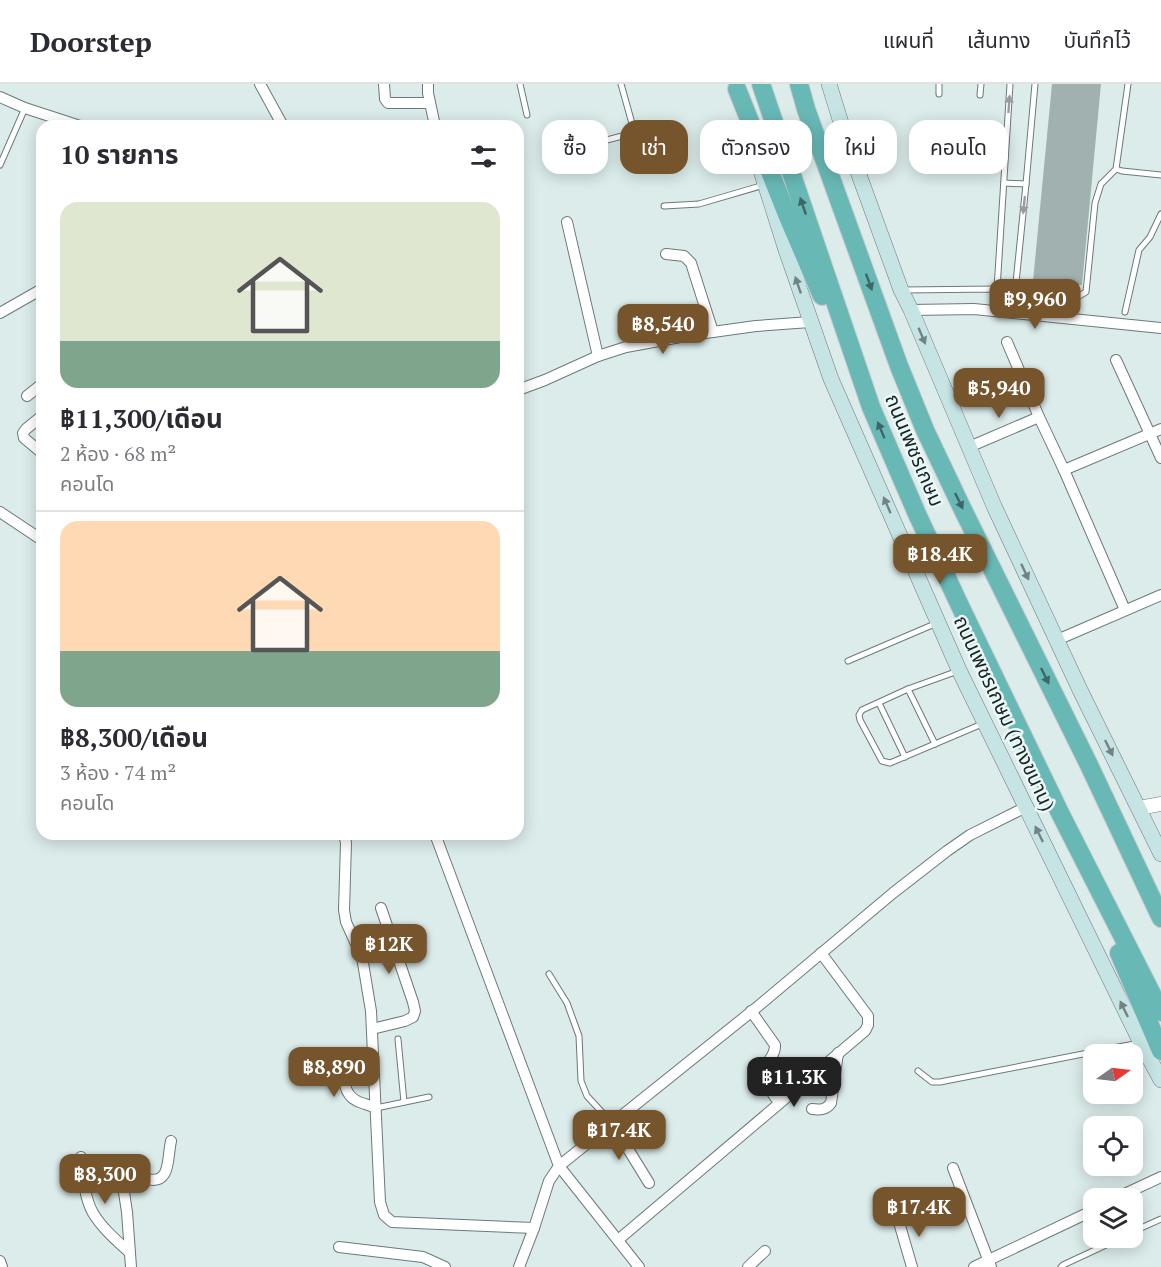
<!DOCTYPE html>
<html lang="th">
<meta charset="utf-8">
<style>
:root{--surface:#fff;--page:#f7f7f7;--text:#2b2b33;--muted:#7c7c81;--line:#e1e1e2;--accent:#76552c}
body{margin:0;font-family:"PT Serif","Noto Sans Thai",serif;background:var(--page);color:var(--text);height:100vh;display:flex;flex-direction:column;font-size:22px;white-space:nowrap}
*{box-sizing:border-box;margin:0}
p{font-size:20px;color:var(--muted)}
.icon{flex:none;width:33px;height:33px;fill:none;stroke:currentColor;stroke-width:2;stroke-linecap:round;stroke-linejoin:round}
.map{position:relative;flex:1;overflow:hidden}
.details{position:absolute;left:36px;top:36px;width:488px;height:720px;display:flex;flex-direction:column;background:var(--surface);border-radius:18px;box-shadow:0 3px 15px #0003}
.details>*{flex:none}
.guide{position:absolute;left:542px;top:36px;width:530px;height:54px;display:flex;gap:12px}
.needle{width:39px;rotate:76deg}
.controls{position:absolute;left:1083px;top:960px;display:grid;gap:12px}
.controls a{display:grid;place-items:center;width:60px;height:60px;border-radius:12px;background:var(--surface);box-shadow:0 3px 15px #0003;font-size:30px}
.price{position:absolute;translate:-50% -51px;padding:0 14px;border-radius:12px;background:var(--accent);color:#fff;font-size:20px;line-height:39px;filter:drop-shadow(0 2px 3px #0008)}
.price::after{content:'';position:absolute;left:50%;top:36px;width:18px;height:14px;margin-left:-9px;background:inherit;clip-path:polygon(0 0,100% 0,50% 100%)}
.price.selected{background:#222;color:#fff}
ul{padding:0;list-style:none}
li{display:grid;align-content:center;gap:12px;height:318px;padding:0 24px}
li+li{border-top:2px solid var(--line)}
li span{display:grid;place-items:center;height:186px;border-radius:18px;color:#555}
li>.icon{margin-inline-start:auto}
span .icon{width:108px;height:108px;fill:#fffc;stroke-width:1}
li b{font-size:26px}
h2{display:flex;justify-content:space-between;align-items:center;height:72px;padding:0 24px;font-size:26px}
.pill{padding:0 21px;border-radius:18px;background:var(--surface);box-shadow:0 3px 15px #0003;font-size:21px;line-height:54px}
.pill.selected{background:var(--accent);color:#fff}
header{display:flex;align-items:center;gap:36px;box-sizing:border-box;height:84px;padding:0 30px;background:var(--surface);border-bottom:2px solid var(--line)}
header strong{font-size:28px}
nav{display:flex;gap:33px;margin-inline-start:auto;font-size:21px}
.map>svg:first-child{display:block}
.building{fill:#a1b1b0}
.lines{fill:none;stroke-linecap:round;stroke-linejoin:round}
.service-casing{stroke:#6b7a79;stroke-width:7}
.minor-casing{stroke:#6b7a79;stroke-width:12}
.tertiary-casing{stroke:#6b7a79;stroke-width:15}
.secondary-casing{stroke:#6b7a79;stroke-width:16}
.trunk-casing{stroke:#c9caca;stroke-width:20}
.service{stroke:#fff;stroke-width:5}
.minor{stroke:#fff;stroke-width:10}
.tertiary{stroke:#fff;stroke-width:14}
.secondary{stroke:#c6e4e4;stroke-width:15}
.trunk{stroke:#68b8b6;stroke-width:18}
.oneway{fill:#999c9c}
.oneway2{fill:#3e6665}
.oneway3{fill:#718383}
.labels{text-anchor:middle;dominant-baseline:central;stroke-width:5;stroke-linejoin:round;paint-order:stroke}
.street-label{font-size:20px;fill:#1c2222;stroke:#e8f9f8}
</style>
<header>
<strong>Doorstep</strong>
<nav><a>แผนที่</a><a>เส้นทาง</a><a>บันทึกไว้</a></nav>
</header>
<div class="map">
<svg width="1161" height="1183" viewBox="0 0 1161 1183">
<rect width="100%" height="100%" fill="#dbeceb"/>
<path class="building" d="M1052,0H1101L1082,201L1033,197Z"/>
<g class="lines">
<defs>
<g id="service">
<path d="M520,0L527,31"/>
<path d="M1128,0L1116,85L1122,87L1161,91"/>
<path d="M939,10V0"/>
<path d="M980,11L981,0"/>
<path d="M561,68L626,51L631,48L633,43L621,0"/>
<path d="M0,81L25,24"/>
<path d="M1004,99L1026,100"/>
<path d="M664,122L699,120L764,101"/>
<path d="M997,205L1010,0"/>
<path d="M903,206L997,205L1071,213L1079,212L1086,208L1095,119L1101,100L1116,85"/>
<path d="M1013,228L1026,100L1035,0"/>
<path d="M1125,228L1139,166L1150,153L1161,130"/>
<path d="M848,577L937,539"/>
<path d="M958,587L908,605L862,626L859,631L860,636L882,677L890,679L982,640"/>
<path d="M908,605L935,660"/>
<path d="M879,619L905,673"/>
<path d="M549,890L567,919L579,952L581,997L587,1012L612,1039"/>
<path d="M398,955L404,1018"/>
<path d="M918,987L932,998H940L1139,959"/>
<path d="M376,1024L429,1013"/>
<path d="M1132,1148L1161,1135"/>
<path d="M1061,1183L1063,1181L1121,1154"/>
</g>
<g id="minor">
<path d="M260,0L283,42"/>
<path d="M384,0L385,15L388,19H430"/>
<path d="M428,0V9L435,42"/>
<path d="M0,13L25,24L80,42"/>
<path d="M567,138L598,272"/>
<path d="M666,170L684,172L691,179L713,248"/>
<path d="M911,226L974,225L1161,244"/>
<path d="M0,229L42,205"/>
<path d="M1007,258L1039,333L1064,386"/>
<path d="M1116,276L1161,374"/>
<path d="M518,306L545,296L598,272L626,263L691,251L756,242L810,238"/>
<path d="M27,312L42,300"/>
<path d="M42,332L26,345L23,349L24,354L42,369"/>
<path d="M969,363L1039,333"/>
<path d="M0,428L42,456"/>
<path d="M1125,526L1064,386L1161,345"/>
<path d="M1057,556L1161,511"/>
<path d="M344,750L346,759L344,826L346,838L362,873L371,927L380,1118L384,1131L392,1138L534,1144"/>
<path d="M435,750L559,1082L639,1183"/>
<path d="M751,927L775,961C776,974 761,980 764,993C766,1002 774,1011 779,1019"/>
<path d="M372,945L405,937L413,933L415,927L413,918L381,824"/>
<path d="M344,969C344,986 340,1009 357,1017C363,1020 370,1021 376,1024"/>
<path d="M812,1025C820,1026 826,1026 831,1019L838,969"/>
<path d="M612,1039L649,1099"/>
<path d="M81,1073C83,1091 84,1113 93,1129C102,1144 116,1156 129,1168"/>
<path d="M953,1084L991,1183"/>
<path d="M1116,1114L1161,1093"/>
<path d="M898,1135L912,1183"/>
<path d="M618,1156L865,947L868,941V932L821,869"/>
<path d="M339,1163L423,1173L445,1183"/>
<path d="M0,1177L2,1183"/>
<path d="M131,1183L127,1128L123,1102L128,1095C135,1092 140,1094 147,1095C171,1101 167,1075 171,1057"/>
<path d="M519,1183L534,1144L549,1097L559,1082L756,924L893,809L947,767L970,751L1026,723"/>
<path d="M748,1183L765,1167"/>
<path d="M974,1183L1094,1126"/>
</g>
<path id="tertiary" d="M1139,724L1161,720"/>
<g id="secondary">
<path d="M829,0L846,55L901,206L911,226L994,422L1080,606L1161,770"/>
<path d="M756,71L786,166L831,295L959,586L1141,959L1161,996"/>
</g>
<g id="trunk">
<path d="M761,0L871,323L917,430L961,524L1061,731L1161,928"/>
<path d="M799,0L806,25L899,282L925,346L963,426L1089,681L1161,834"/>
<path d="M737,5L788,133L822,212"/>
<path d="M1119,869L1161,967"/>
</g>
</defs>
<use href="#service" class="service-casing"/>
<use href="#minor" class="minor-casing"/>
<use href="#tertiary" class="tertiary-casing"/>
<use href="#secondary" class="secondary-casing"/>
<use href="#trunk" class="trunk-casing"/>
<use href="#service" class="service"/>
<use href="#minor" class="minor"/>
<use href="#tertiary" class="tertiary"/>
<use href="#secondary" class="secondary"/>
<use href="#trunk" class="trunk"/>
</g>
<defs><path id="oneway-solid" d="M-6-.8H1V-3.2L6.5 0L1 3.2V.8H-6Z" transform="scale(1.5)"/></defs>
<g class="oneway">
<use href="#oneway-solid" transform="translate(1009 20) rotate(-86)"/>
<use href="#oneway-solid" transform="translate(1024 121) rotate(96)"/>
</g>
<g class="oneway2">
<use href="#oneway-solid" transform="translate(803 122) rotate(-109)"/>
<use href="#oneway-solid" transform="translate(869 198) rotate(70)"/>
<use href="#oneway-solid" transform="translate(881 346) rotate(-113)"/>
<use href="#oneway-solid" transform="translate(959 417) rotate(64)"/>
<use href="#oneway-solid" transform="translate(1045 592) rotate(64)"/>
</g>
<g class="oneway3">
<use href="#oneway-solid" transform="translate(798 201) rotate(-109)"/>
<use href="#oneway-solid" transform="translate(922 252) rotate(67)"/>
<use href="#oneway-solid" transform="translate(887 421) rotate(-114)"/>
<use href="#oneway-solid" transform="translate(1025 488) rotate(65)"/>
<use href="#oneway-solid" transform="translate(1109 664) rotate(64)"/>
<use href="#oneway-solid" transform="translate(1039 750) rotate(-116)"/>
<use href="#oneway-solid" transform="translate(1124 925) rotate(-116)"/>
</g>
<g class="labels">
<g class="street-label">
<text transform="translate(915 366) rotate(67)">ถนนเพชรเกษม</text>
<text transform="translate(1005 629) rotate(65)">ถนนเพชรเกษม (ทางขนาน)</text>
</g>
</g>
</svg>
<div class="controls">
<a><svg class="needle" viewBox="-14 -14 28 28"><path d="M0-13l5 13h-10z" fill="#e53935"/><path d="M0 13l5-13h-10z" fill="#7c7c81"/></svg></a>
<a><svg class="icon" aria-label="locate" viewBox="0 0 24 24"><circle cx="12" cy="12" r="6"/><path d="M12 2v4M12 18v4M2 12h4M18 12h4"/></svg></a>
<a><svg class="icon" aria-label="layers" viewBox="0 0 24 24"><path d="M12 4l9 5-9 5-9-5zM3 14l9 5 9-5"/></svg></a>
</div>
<b class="price" style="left:1035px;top:246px">฿9,960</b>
<b class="price" style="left:663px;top:271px">฿8,540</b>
<b class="price" style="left:999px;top:335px">฿5,940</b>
<b class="price" style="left:940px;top:501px">฿18.4K</b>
<b class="price" style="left:389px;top:891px">฿12K</b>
<b class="price" style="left:334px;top:1014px">฿8,890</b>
<b class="price selected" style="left:794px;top:1024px">฿11.3K</b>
<b class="price" style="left:619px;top:1077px">฿17.4K</b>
<b class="price" style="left:105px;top:1121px">฿8,300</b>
<b class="price" style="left:919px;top:1154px">฿17.4K</b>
<div class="guide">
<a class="pill">ซื้อ</a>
<a class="pill selected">เช่า</a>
<a class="pill">ตัวกรอง</a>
<a class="pill">ใหม่</a>
<a class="pill">คอนโด</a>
</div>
<section class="details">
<h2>10 รายการ<svg class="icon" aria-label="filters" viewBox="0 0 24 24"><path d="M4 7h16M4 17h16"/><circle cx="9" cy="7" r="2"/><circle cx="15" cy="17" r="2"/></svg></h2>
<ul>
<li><span style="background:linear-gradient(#dfe7d0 75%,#7fa58c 0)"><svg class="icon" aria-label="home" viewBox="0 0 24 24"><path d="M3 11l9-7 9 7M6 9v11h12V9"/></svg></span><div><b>฿11,300/เดือน</b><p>2 ห้อง · 68 m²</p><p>คอนโด</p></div></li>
<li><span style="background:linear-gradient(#ffd9b3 70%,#7fa58c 0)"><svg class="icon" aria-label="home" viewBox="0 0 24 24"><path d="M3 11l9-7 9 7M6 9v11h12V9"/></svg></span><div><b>฿8,300/เดือน</b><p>3 ห้อง · 74 m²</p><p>คอนโด</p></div></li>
</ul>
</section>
</div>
